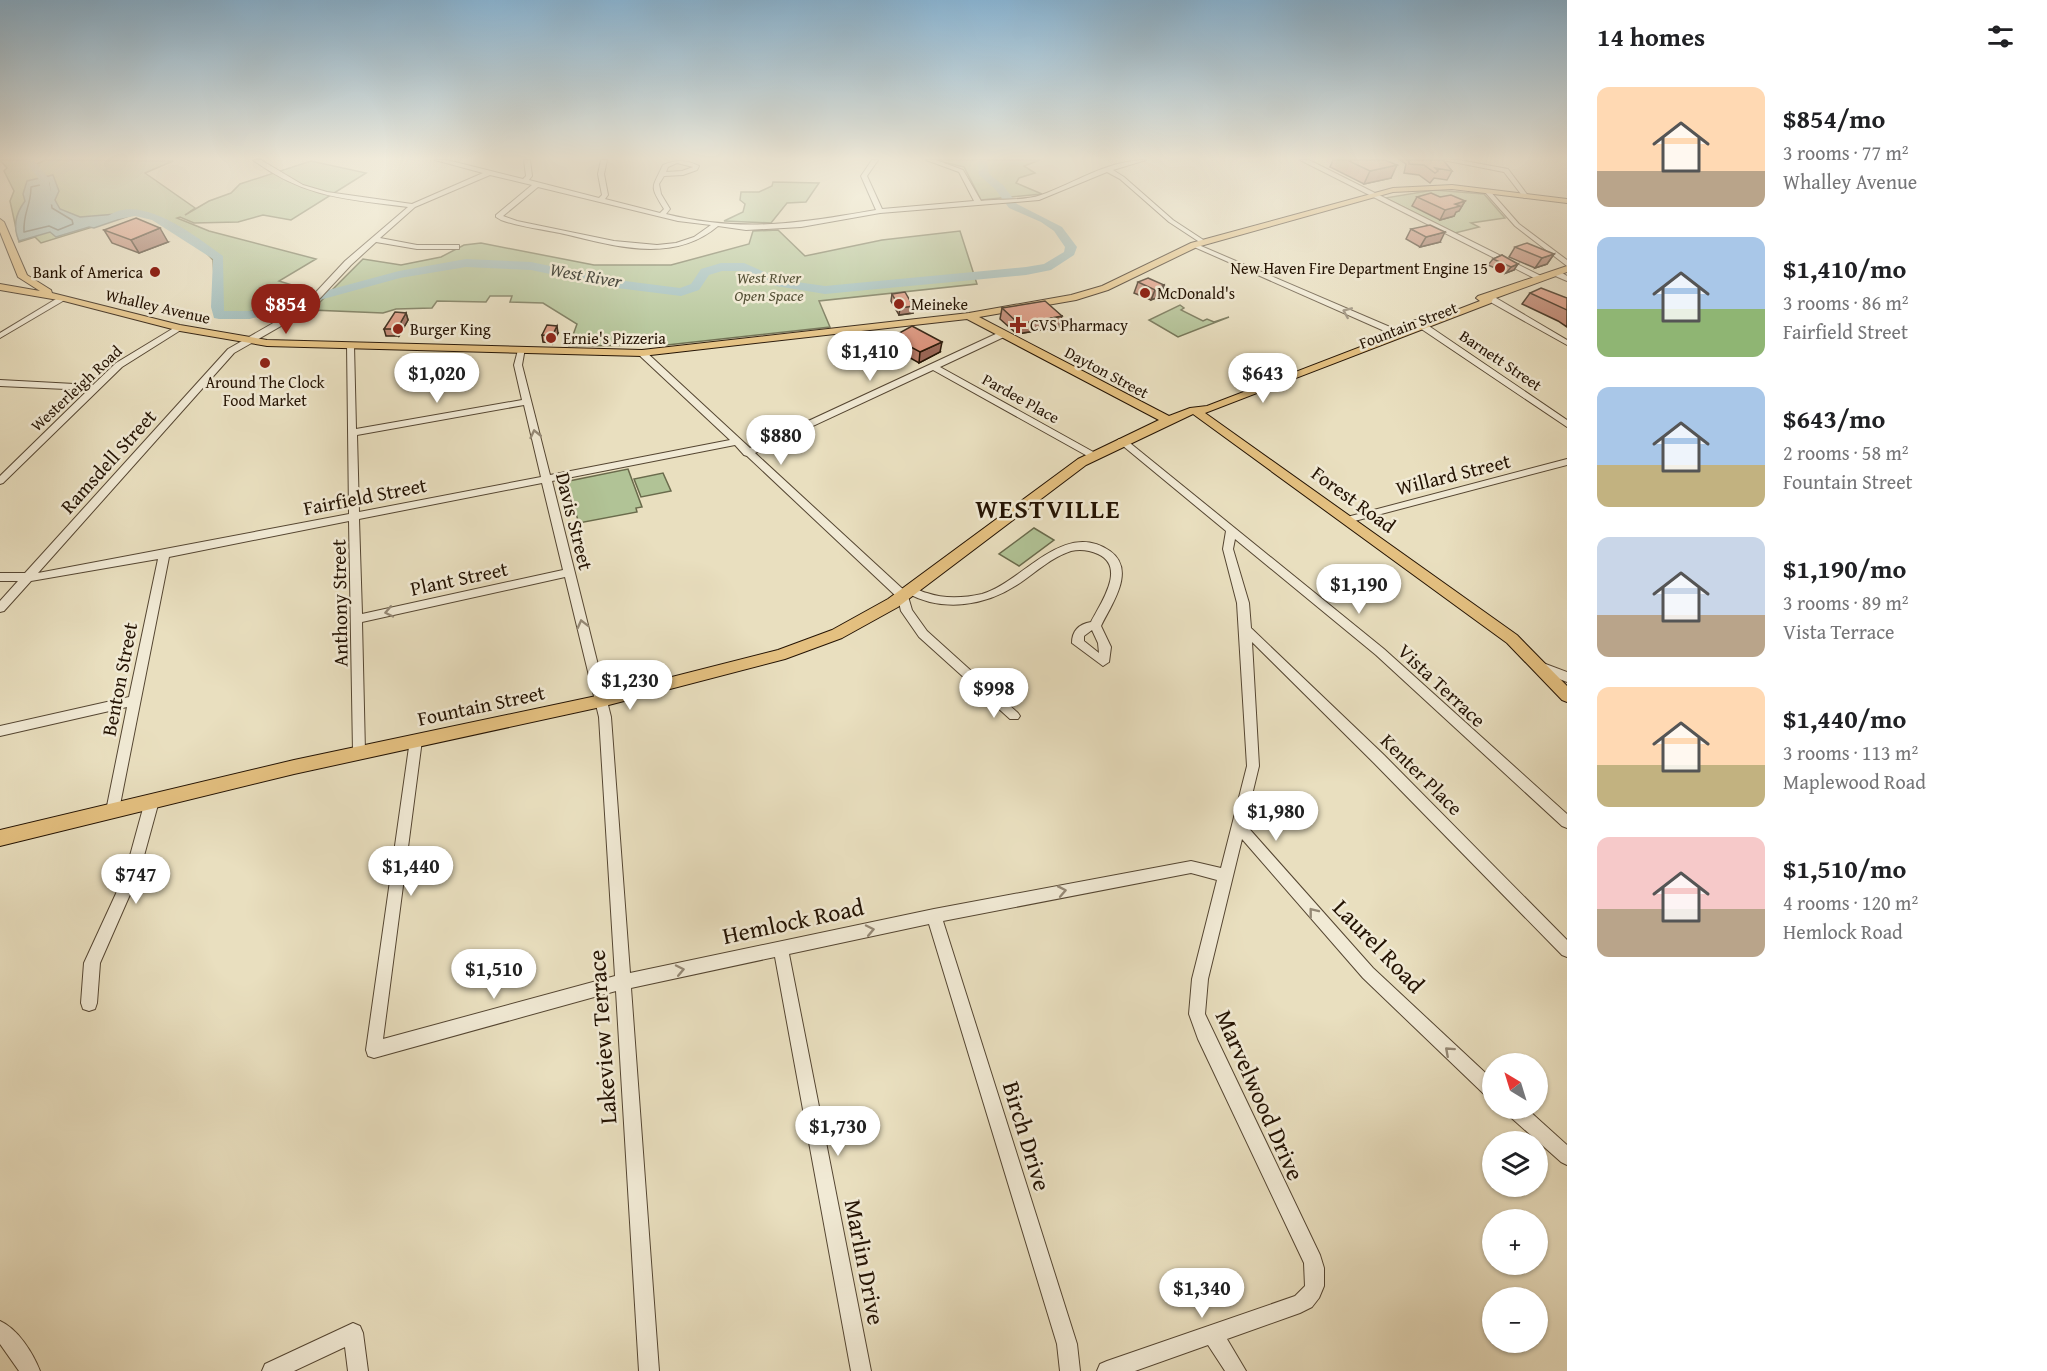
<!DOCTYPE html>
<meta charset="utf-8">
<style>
:root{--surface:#fff;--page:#f6f6f6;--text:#202124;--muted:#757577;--accent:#8f2418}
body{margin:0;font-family:"Gentium Book Plus",serif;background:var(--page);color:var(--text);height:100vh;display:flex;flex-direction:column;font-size:22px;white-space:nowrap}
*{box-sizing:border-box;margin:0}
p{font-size:20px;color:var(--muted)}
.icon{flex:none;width:33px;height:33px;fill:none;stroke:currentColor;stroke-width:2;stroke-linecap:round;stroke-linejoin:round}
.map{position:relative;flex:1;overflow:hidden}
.panel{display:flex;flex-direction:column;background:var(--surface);width:480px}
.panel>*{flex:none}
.needle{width:39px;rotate:322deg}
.tools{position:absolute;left:1482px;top:1053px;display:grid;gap:12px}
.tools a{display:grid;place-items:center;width:66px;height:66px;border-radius:50%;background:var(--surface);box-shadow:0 2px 4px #0004;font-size:30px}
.price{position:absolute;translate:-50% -51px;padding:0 14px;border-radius:21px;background:#fff;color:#222;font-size:20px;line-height:39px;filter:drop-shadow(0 2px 3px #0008)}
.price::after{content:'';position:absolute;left:50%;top:36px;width:18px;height:14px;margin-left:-9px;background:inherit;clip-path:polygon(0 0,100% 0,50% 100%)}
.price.selected{background:var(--accent);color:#fff}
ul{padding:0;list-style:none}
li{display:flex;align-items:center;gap:18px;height:150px;padding:0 30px}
li span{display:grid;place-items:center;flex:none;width:168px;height:120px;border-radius:12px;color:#555}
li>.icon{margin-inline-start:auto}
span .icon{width:72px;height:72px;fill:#fffc;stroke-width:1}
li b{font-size:26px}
h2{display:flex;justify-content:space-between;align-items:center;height:72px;padding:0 30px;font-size:26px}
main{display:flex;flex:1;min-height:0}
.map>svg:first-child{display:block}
.green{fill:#b1c396;stroke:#6a6b4c;stroke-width:1.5}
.water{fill:#9ababb;stroke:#6b7771;stroke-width:1.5}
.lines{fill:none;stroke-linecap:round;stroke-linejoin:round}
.shore{stroke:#5f665f;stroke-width:1.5}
.river{fill:#9ababb;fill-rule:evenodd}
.minor-casing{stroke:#554632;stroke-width:2}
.major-casing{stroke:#241303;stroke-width:2}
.minor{fill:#f1ead5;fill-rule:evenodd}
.major{fill:#e4c080;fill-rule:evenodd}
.wall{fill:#bd7e6a;stroke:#241303;stroke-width:1.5}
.shaded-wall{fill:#9a6656;stroke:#241303;stroke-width:1.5}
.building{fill:#dc927b;stroke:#241303;stroke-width:1.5}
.oneway{stroke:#958976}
.poi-dot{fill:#8f2418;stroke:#f1ead5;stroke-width:2}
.labels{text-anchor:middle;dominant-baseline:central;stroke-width:5;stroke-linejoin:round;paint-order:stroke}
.far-poi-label{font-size:16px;fill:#241303;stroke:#f1ead5;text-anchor:start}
.far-park-label{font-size:16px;font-style:italic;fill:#555136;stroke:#f1ead5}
.far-street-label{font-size:16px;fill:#241303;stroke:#f1ead5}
.far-water-label{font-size:18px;font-style:italic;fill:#4d4d43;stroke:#f1ead5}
.street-label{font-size:20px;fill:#241303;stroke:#f1ead5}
.near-street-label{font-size:24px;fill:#241303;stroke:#f1ead5}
.district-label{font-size:26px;font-weight:bold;letter-spacing:1.5px;fill:#241303;stroke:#f1ead5}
</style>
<main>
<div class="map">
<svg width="1567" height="1371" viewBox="0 0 1567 1371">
<rect width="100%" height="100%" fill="#e9dfbf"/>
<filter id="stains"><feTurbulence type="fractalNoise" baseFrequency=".00333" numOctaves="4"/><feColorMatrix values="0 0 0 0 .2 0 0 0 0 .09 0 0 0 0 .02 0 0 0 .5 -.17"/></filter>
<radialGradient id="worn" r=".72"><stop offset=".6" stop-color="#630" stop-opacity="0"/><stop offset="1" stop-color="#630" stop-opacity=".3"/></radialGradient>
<g class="green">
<path d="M0,160H30L34,165L46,160L173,161L145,173L195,208L185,215L209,201L231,193L240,184L311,161L366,173L291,220L263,215L238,222L194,223L180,217L177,218L209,231L316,259L279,281L292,285C266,302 250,323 218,310L216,305L213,260L199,245L141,212L41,243L35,237L19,242L10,201L14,191L4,171L7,168Z"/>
<path d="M934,160H1040L1024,166L1035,173L1019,178L1016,183L1042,194L981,200L964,167Z"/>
<path d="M773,182L819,183L806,202L787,203L771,223L724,221L743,212L745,204L740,200L741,192H759L772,186Z"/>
<path d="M1434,190L1484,194L1505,218L1471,223L1479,227L1455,233L1385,198Z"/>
<path d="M778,230L805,256L882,240L960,231L977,284L819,301L830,327L667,345L569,346L577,324L543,303L510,302L512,296H490L486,302L437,301L432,308L396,309L383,313L312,310L363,259L401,265L441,257L464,245L481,243L594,265H671L749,244L753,231Z"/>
<path d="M1180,305L1184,308L1181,310L1203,321L1207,319L1214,322L1229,317L1178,337L1149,320Z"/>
<path d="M628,469L642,507L636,508L637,512L579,523L572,502L562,495L560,486L569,481Z"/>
<path d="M663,473L671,491L641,497L634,479Z"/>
<path d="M1034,528L1054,540L1019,566L999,554Z"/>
</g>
<path class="water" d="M53,175L59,191L55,200L60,209L80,217L141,212L94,228L89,227L56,237L50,232L19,241C12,226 16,213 25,201L23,194L27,181Z"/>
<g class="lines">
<path class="shore" d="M49,183L52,208L72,220L73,224L58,230L49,226L24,232C23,212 31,206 31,187Z"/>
<g class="river">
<path d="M24,160H34L48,178L54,205L45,203L38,178Z"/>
<path d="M977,160H987L989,174L1003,185L1017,204L1062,227L1077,247L1074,255L1051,270L1026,275L825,294L776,286L742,271H722L709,275L699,290L681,296L617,288L531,270L466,267L400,278L250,319H219L214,318L211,307L213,259L152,220L135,216L112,220L107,217C139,191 197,237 223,256L224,311H250L399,271L466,259L531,262L617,280L680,288L691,284L701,269L721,263H744L783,280L825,286L1026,267L1044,264L1064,252L1065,247L1054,231L1041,222L1009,208L995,189L979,175Z"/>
</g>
<defs>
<g id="minor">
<path d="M253,160H261L303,185L327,192L412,204L483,173L435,160H447L523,179L526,176L524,160H530L532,176L529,180L599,198L602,195L598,174L601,160H607L604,174L608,195L605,199L660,213L664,209C649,185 652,189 663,165C676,159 687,160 699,166L697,170L683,175L664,176L659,184L661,194L670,209L666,214C742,233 801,223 876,210L861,176L872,160H878L867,176L882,209L974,201L959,172L926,160H936L963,170L981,201C998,199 1025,201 1041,195C1075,183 1108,160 1146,160L1113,170L1124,177L1173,220L1205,241V243H1201L1169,222L1120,179L1107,172L1039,200L880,213L801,227L746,230L718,226C672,265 612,245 560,233C540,229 520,227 501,220L496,217V215L532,185L490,175L415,207L380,238L417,245H459V249H417L376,242L351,265L309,310L234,353L38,573L349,514L347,343L354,345L356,429L522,400L514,365L518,350L525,348L522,365L550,475L730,440L639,355V351H645L750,448L1000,332H1006V336L940,367L1097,454V458H1091L933,370L755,453L906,592V587L910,586C916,588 921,592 927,593C944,599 964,598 982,594C1023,582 1063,519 1110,551C1137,570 1111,605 1101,626L1111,647L1109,662L1103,666L1072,643C1072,631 1079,624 1091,622C1100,604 1127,567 1098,554C1089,550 1080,549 1071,551C1052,557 1036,572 1020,583C986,606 944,613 907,593L912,610L927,631L1018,713L1020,716L1018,719H1010L919,637L901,611L898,598L747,456L744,455L735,445L552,481L611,717L630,973L934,909L1191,861L1221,868L1247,766L1237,603L1223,549L1226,531L1117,441L1119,439H1125L1384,649L1567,814V828L1562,826L1376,655L1235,539L1233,549L1249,603L1251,628L1384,755L1567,940V957L1562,955L1374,763L1252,642L1259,766L1245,824L1373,968L1492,1079V1098L1486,1096L1363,978L1242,839L1208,979L1205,1014L1320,1255L1324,1268V1286L1319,1298L1312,1307L1300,1313L1227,1339L1246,1371H1225L1208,1345L1135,1371H1097L1100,1364L1107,1361L1295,1296L1305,1286L1304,1263L1198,1039L1189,1014L1192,979L1217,880L1191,873L943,921L1077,1344L1080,1371H1060L1057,1344L929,924L789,954L871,1371H851L775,957L631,988L659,1371H639L616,991L374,1058L368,1056L366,1050L410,740L412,736L416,735L420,736L422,740L383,1039L615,976L599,717L565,577L362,622L365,752L364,756L359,757L354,756L353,752L349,521L169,557L118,815L113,817L108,815L106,811L127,707L0,736V726L129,697L158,559L31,581L4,611L0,612V601L18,581H0V573H25L228,349L303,306L345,261L408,207C347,199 305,198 253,160ZM677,163L693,167L682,171L666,172L668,167ZM538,187L678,221L711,225L694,237L676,243L657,245L614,241L517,221L503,216ZM524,405L541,477L359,512L357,435ZM542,483L563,570L362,614L359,519ZM1092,630L1098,643L1099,653L1084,641V636Z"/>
<path d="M1300,160H1309L1545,278L1538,280Z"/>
<path d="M1443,160H1459L1508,169L1529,197L1524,198L1504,172Z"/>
<path d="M1485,190H1489L1519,224L1567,260V266L1515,226L1485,192Z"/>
<path d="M1194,243L1404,333L1405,335L1398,337L1192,246V244Z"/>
<path d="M1553,271H1559L1567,276V281L1553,275Z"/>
<path d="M1485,295H1491L1567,340V345L1485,299Z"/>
<path d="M61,296L68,298L0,338V333Z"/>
<path d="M1414,320H1420L1567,420V427L1414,324Z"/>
<path d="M177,326L184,328L122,367L3,483L0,484V476L88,390L0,386V380L93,385L116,363Z"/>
<path d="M1567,459V465L1347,523L1342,520L1347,517Z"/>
<path d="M1543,663L1567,672V682L1539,671L1537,668L1539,665Z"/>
<path d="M152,795L157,797L159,801L139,874L100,963L97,1003L95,1009L89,1011L83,1009L81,1003L84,963L125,874L145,801L147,797Z"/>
<path d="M1505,1108H1526L1567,1145V1165L1561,1162L1507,1114Z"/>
<path d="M0,1321C18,1329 33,1353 40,1371H19L0,1344Z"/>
<path d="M353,1323L360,1326L363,1333L368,1371H348L345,1347L294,1371H262L265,1364Z"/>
</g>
<path id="major" d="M1452,185L1567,199V203L1452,189L1393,192L1197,247L1108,290L1076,300L979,317L1169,416L1190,408L1207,406L1480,301L1476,298L1478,296L1567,266V272L1493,299L1491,303L1205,413L1517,635L1567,686V702L1562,700L1507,643L1193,414L1086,465L898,607L842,638L785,659L601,707L294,774L0,846V830L294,760L601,695L778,650L832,630L888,599L1078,459L1159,420L967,319L642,356L267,346L180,331L64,301L0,290V284L40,291L18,277L0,232V219L4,222L27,275L51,290L52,293L180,325L267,340L642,350L969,313L1071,295L1102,286L1191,243L1393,188Z"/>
</defs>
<use href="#minor" class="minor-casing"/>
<use href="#major" class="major-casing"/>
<use href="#minor" class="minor"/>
<use href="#major" class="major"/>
</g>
<g class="wall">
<path d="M1333,160H1385L1391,178L1364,184L1330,167Z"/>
<path d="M1400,160H1443L1452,171L1447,180L1434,178L1430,183L1419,175L1404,173L1406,164Z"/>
<path d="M1417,197H1440L1465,201L1459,211L1456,212L1454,216L1440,220L1412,206Z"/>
<path d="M1411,229L1440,242L1420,247L1406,239Z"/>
<path d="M104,230L168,242L139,253L112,243Z"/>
<path d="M1515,247L1554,254L1547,264L1535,268L1509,257Z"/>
<path d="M1502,255L1514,270L1506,273L1488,265L1493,259Z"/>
<path d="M1138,282L1164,285L1161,296L1151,300L1134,293Z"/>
<path d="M1530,293L1567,298V327L1558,321L1522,304Z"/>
<path d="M892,294L913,306V313L899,315L891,301Z"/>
<path d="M1002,308L1059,327L1017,334L1000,319Z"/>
<path d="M406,313L408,320L399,336H386L384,329Z"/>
<path d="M558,333L553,343L543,342L542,335Z"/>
<path d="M892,337L940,352L919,363L891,347Z"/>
</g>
<g class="shaded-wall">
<path d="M1397,165L1391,178L1364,184L1370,171Z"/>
<path d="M1465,201L1459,211L1456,212L1454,216L1440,220L1445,210L1455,204Z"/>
<path d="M160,228L168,242L139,253L131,240Z"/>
<path d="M1445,232L1440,242L1420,247L1426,237Z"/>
<path d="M1554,254L1547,264L1535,268L1542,258Z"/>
<path d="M1518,264L1514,270L1506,273L1511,267Z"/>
<path d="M1164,285L1161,296L1151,300L1155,290Z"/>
<path d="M913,306V313L899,315L900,308Z"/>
<path d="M406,313L408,320L399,336L397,329Z"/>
<path d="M1062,316L1059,327L1017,334L1019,324Z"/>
<path d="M557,326L558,333L553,343L552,336Z"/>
<path d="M942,342L940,352L919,363L920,352Z"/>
</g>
<g class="building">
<path d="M1347,160H1385L1397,165L1370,171Z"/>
<path d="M1409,160H1443L1452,171L1435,168L1438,171L1435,173L1424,165L1409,164Z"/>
<path d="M1431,193L1440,197L1451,195L1465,201L1455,204L1460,206L1445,210L1417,197Z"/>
<path d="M136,218L160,228L131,240L104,230Z"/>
<path d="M1430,225L1445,232L1426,237L1411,229Z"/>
<path d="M1527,243L1554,254L1542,258L1515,247Z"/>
<path d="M1502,255L1518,264L1511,267L1493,259Z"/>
<path d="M1148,278L1164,285L1155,290L1138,282Z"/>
<path d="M1541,288L1567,298V310L1530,293Z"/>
<path d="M905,292L913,306L900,308L892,294Z"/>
<path d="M1045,301L1062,316L1019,324L1002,308Z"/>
<path d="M395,312L406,313L397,329H384Z"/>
<path d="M547,325L557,326L552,336L542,335Z"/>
<path d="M912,326L942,342L920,352L892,337Z"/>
</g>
<defs><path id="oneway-chevron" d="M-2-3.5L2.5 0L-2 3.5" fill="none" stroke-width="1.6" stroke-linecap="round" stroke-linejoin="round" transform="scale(1.5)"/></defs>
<g class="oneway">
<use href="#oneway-chevron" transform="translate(1347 312) rotate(-157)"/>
<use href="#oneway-chevron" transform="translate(535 434) rotate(-103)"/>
<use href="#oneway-chevron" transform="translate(389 612) rotate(168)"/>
<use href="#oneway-chevron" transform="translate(582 624) rotate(-104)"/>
<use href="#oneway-chevron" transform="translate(1062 891) rotate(-11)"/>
<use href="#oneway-chevron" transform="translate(1313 912) rotate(-128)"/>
<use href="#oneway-chevron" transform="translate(870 930) rotate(-12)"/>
<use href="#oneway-chevron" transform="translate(680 970) rotate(-12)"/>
<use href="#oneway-chevron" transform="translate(1449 1051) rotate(-138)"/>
</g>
<linearGradient id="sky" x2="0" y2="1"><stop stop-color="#89b6d6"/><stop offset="0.45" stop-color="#f5f1e2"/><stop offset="1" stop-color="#f5f1e2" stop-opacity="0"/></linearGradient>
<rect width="1567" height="352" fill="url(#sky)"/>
<g class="poi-dot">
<circle cx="1500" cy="268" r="6"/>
<circle cx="155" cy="272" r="6"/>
<circle cx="1145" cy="293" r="6"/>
<circle cx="899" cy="304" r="6"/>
<path d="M1015 316h6v6h6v6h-6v6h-6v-6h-6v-6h6z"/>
<circle cx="398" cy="329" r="6"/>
<circle cx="551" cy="338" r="6"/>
<circle cx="265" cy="363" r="6"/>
</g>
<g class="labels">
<g class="far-poi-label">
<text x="1488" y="268" text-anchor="end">New Haven Fire Department Engine 15</text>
<text x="143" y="272" text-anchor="end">Bank of America</text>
<text x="1157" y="293">McDonald's</text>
<text x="911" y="304">Meineke</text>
<text x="1030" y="325">CVS Pharmacy</text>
<text x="410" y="329">Burger King</text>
<text x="563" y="338">Ernie's Pizzeria</text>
<text x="265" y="382" text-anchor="middle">Around The Clock<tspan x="265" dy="18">Food Market</tspan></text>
</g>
<g class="far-park-label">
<text x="769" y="277">West River<tspan x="769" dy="18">Open Space</tspan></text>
</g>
<g class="far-street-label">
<text transform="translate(158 306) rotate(13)">Whalley Avenue</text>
<text transform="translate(1408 325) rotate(-21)">Fountain Street</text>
<text transform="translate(1501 360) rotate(34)">Barnett Street</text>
<text transform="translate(1107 372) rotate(28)">Dayton Street</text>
<text transform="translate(76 388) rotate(-43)">Westerleigh Road</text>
<text transform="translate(1021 398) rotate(29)">Pardee Place</text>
</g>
<g class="far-water-label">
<text transform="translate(586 275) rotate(10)">West River</text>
</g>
<g class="street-label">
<text transform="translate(108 461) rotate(-48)">Ramsdell Street</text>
<text transform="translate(1453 474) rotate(-14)">Willard Street</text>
<text transform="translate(365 496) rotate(-11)">Fairfield Street</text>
<text transform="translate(1354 499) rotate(36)">Forest Road</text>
<text transform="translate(575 521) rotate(76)">Davis Street</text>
<text transform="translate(459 578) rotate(-12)">Plant Street</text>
<text transform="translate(339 603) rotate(-91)">Anthony Street</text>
<text transform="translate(119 679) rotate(-79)">Benton Street</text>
<text transform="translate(1442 685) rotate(43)">Vista Terrace</text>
<text transform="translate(481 705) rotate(-12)">Fountain Street</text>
<text transform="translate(1422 774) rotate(45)">Kenter Place</text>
</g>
<g class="near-street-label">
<text transform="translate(793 921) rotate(-12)">Hemlock Road</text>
<text transform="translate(1379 946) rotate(46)">Laurel Road</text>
<text transform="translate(602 1037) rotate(-94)">Lakeview Terrace</text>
<text transform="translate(1260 1095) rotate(66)">Marvelwood Drive</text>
<text transform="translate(1027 1136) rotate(73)">Birch Drive</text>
<text transform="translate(865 1262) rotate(79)">Marlin Drive</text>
</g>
<g class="district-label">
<text x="1048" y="508">WESTVILLE</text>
</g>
</g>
<rect width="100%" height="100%" filter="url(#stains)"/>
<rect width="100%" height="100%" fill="url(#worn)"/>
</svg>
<div class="tools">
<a><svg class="needle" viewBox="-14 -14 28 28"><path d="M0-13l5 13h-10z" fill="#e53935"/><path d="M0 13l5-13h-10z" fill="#757577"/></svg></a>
<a><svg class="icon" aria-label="layers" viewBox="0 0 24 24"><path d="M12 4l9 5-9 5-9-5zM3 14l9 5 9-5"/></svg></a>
<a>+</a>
<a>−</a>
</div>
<b class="price selected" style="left:286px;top:335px">$854</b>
<b class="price" style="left:870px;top:382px">$1,410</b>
<b class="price" style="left:437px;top:404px">$1,020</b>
<b class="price" style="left:1263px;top:404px">$643</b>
<b class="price" style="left:781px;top:466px">$880</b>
<b class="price" style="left:1359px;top:615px">$1,190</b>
<b class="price" style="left:630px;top:711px">$1,230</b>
<b class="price" style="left:994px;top:719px">$998</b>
<b class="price" style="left:1276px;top:842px">$1,980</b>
<b class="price" style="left:411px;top:897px">$1,440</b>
<b class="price" style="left:136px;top:905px">$747</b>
<b class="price" style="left:494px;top:1000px">$1,510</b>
<b class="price" style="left:838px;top:1157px">$1,730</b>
<b class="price" style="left:1202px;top:1319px">$1,340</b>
</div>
<section class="panel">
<h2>14 homes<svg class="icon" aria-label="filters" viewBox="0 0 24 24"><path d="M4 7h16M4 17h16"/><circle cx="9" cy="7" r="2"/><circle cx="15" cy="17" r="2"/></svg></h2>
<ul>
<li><span style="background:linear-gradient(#ffd9b3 70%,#b9a48a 0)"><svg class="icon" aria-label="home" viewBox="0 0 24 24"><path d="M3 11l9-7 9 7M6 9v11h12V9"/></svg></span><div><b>$854/mo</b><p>3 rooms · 77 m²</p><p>Whalley Avenue</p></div></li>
<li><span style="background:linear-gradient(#a9c7e8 60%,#8fb573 0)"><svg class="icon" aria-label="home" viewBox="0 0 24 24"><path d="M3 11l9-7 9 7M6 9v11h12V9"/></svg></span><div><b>$1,410/mo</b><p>3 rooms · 86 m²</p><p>Fairfield Street</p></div></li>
<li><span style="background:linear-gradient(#a9c7e8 65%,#c2b280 0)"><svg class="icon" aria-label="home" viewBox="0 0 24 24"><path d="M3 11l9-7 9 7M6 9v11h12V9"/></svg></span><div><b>$643/mo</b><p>2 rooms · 58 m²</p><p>Fountain Street</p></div></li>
<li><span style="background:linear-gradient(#c9d6e8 65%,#b9a48a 0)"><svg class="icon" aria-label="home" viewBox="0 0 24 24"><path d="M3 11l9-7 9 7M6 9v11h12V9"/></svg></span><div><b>$1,190/mo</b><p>3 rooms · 89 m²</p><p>Vista Terrace</p></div></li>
<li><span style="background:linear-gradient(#ffd9b3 65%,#c2b280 0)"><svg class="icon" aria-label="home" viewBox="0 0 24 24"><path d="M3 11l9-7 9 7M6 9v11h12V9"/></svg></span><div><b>$1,440/mo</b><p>3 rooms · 113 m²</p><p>Maplewood Road</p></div></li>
<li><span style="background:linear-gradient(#f6c9c9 60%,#b9a48a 0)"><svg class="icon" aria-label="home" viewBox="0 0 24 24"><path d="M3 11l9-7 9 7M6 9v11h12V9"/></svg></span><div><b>$1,510/mo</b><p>4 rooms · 120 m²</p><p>Hemlock Road</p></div></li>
</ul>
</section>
</main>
